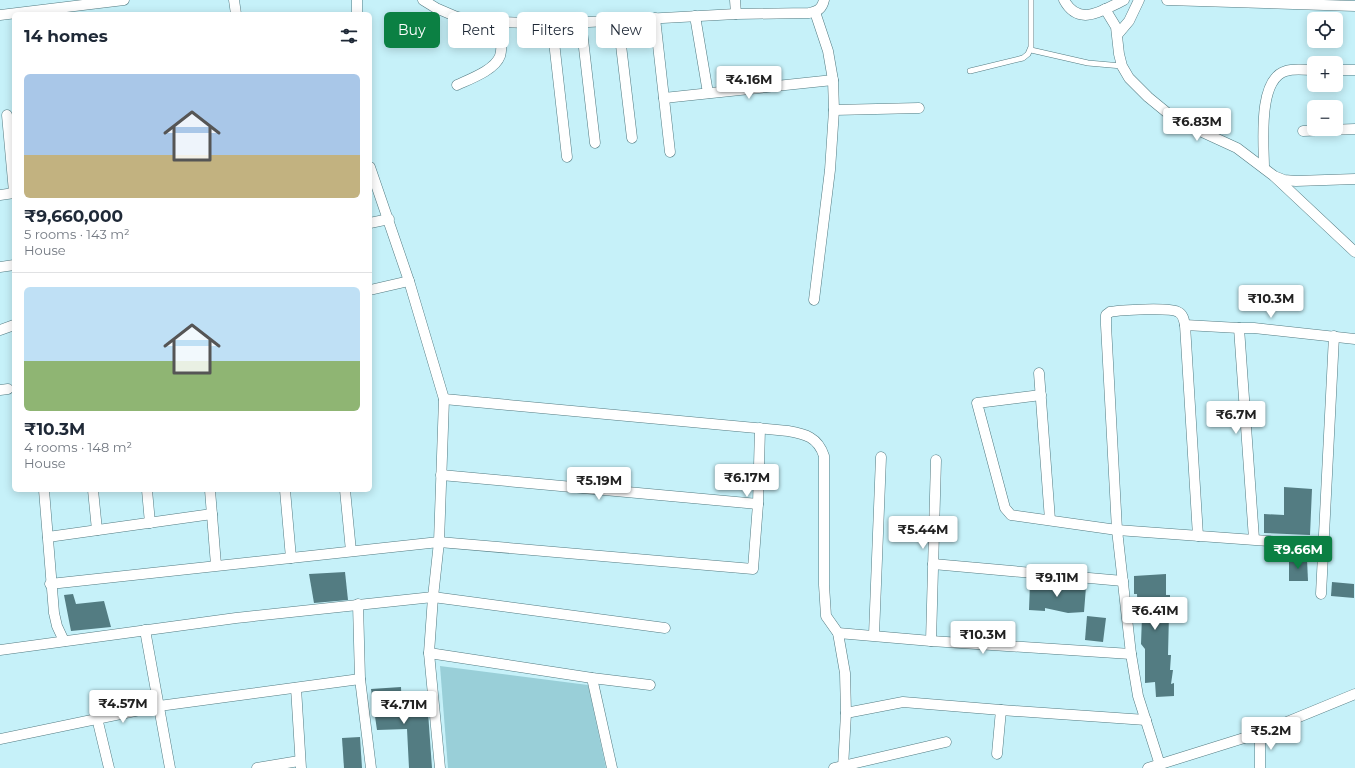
<!DOCTYPE html>
<meta charset="utf-8">
<style>
:root{--surface:#fff;--page:#f2f2f3;--text:#1f2937;--muted:#747a83;--line:#e0e1e3;--accent:#0b8043}
body{margin:0;font-family:Montserrat,sans-serif;background:var(--page);color:var(--text);height:100vh;display:flex;flex-direction:column;font-size:15px;white-space:nowrap}
*{box-sizing:border-box;margin:0}
p{font-size:13px;color:var(--muted)}
.icon{flex:none;width:22px;height:22px;fill:none;stroke:currentColor;stroke-width:2;stroke-linecap:round;stroke-linejoin:round}
.map{position:relative;flex:1;overflow:hidden}
.sheet{position:absolute;left:12px;top:12px;width:360px;height:480px;display:flex;flex-direction:column;background:var(--surface);border-radius:6px;box-shadow:0 2px 10px #0003}
.sheet>*{flex:none}
.top-card{position:absolute;left:384px;top:12px;width:380px;height:36px;display:flex;gap:8px}
.controls{position:absolute;left:1307px;top:12px;display:grid;gap:8px}
.controls a{display:grid;place-items:center;width:36px;height:36px;border-radius:6px;background:var(--surface);box-shadow:0 2px 10px #0003;font-size:20px}
.price{position:absolute;translate:-50% -34px;padding:0 9px;border-radius:4px;background:#fff;color:#222;font-size:13px;line-height:26px;filter:drop-shadow(0 1px 2px #0008)}
.price::after{content:'';position:absolute;left:50%;top:24px;width:12px;height:9px;margin-left:-6px;background:inherit;clip-path:polygon(0 0,100% 0,50% 100%)}
.price.current{background:var(--accent);color:#fff}
ul{padding:0;list-style:none}
li{display:grid;align-content:center;gap:8px;height:212px;padding:0 12px}
li+li{border-top:1px solid var(--line)}
li span{display:grid;place-items:center;height:124px;border-radius:6px;color:#555}
li>.icon{margin-inline-start:auto}
span .icon{width:72px;height:72px;fill:#fffc;stroke-width:1}
li b{font-size:17px}
h2{display:flex;justify-content:space-between;align-items:center;height:48px;padding:0 12px;font-size:17px}
.pill{padding:0 14px;border-radius:6px;background:var(--surface);box-shadow:0 2px 10px #0003;font-size:14px;line-height:36px}
.pill.current{background:var(--accent);color:#fff}
.map>svg:first-child{display:block}
.green{fill:#99cfd8}
.building{fill:#537c82}
.lines{fill:none;stroke-linecap:round;stroke-linejoin:round}
.lane-casing{stroke:#537b82;stroke-width:6}
.street-casing{stroke:#537b82;stroke-width:11}
.lane{stroke:#fff;stroke-width:5}
.street{stroke:#fff;stroke-width:10}
</style>
<div class="map">
<svg width="1355" height="768" viewBox="0 0 1355 768">
<rect width="100%" height="100%" fill="#c6f1f9"/>
<path class="green" d="M440,666L588,685L606,768H448Z"/>
<g class="building">
<path d="M1284,487L1312,489L1310,535L1264,533V514L1284,515Z"/>
<path d="M1289,559H1307L1308,581H1289Z"/>
<path d="M345,572L348,600L314,603L309,574Z"/>
<path d="M1166,574V595H1170V614H1169L1168,655H1171L1170,670H1173L1171,684L1174,683V696L1156,697L1155,682L1145,683V649L1141,644L1142,616H1138L1137,594H1134V576Z"/>
<path d="M1332,582L1354,584V598L1331,596Z"/>
<path d="M1030,583L1047,584V586H1065V587H1086L1084,612L1068,613L1045,608V611L1029,610Z"/>
<path d="M73,594L76,604L104,601L111,627L71,631L64,595Z"/>
<path d="M1087,616L1106,618L1103,642L1085,640Z"/>
<path d="M401,687L402,713L428,712L432,768H409L407,729L377,730L371,689Z"/>
<path d="M360,737L362,768H344L342,738Z"/>
</g>
<g class="lines">
<defs>
<g id="lane">
<path d="M1031,50L1088,63L1122,66"/>
<path d="M970,71L1023,58L1028,54L1031,47V0"/>
</g>
<g id="street">
<path d="M234,0L236,14"/>
<path d="M423,0L436,8L457,17L478,21L552,24L736,14L809,13C818,11 822,9 824,0"/>
<path d="M735,0L736,14"/>
<path d="M1064,0C1079,28 1103,10 1124,0"/>
<path d="M1167,0L1355,6"/>
<path d="M1105,9L1116,27L1119,54L1122,66L1129,78L1148,97L1176,120L1237,148L1274,176L1284,180L1296,181L1355,179"/>
<path d="M357,14V0"/>
<path d="M0,15L124,0"/>
<path d="M695,16L708,93"/>
<path d="M655,18L670,152"/>
<path d="M618,20L632,138"/>
<path d="M581,22L595,143"/>
<path d="M552,24L567,157"/>
<path d="M1118,34L1129,21L1139,0"/>
<path d="M1336,70H1355"/>
<path d="M457,85C470,79 495,70 500,56C503,46 501,33 501,22"/>
<path d="M664,98L833,80"/>
<path d="M834,110L919,108"/>
<path d="M7,115L14,192"/>
<path d="M1303,131L1355,129"/>
<path d="M370,167L409,281L444,399L439,542L433,597L429,653L440,768"/>
<path d="M1264,168C1264,145 1257,79 1286,71C1294,68 1305,70 1314,70"/>
<path d="M1275,177L1355,252"/>
<path d="M0,195L14,193"/>
<path d="M370,223L389,219"/>
<path d="M0,267L14,265"/>
<path d="M370,290L409,281"/>
<path d="M814,300L830,170L834,110L833,80L828,51L815,12"/>
<path d="M1185,325L1239,328H1254L1355,339"/>
<path d="M1239,328L1254,539"/>
<path d="M0,330L14,325"/>
<path d="M1039,373L1050,520"/>
<path d="M0,390L8,389"/>
<path d="M1041,395L977,403L1005,508L1011,515L1117,530L1323,545"/>
<path d="M444,399L788,431C805,434 818,437 824,456V585L826,616L838,633L845,673L846,713L843,768"/>
<path d="M441,475L758,504"/>
<path d="M44,490L54,613L57,626L64,641"/>
<path d="M93,490L97,530"/>
<path d="M147,490L150,523"/>
<path d="M210,490L216,565"/>
<path d="M285,490L291,558"/>
<path d="M345,490L351,551"/>
<path d="M48,537L212,514"/>
<path d="M933,564L1123,581"/>
<path d="M50,584L439,542L753,569L758,504L760,428"/>
<path d="M1321,594L1334,336"/>
<path d="M358,604L360,679L371,768"/>
<path d="M145,630L170,768"/>
<path d="M838,633L931,641L1131,654"/>
<path d="M874,635L881,457"/>
<path d="M931,641L936,460"/>
<path d="M0,650L236,618L433,597L665,628"/>
<path d="M429,653L592,678L650,685"/>
<path d="M592,678L612,768"/>
<path d="M296,688L301,768"/>
<path d="M846,713L903,702L1001,710L1146,720"/>
<path d="M97,718L109,768"/>
<path d="M0,739L159,706L360,679"/>
<path d="M997,754L1001,710"/>
<path d="M1160,765L1138,696L1131,654L1117,530L1106,325V315L1110,312C1120,310 1171,307 1178,312C1183,314 1184,320 1185,325L1198,536"/>
<path d="M257,768L299,761"/>
<path d="M834,768L946,742"/>
<path d="M1148,768L1260,733L1355,694"/>
<path d="M1260,768V733"/>
</g>
</defs>
<use href="#lane" class="lane-casing"/>
<use href="#street" class="street-casing"/>
<use href="#lane" class="lane"/>
<use href="#street" class="street"/>
</g>
</svg>
<div class="controls">
<a><svg class="icon" aria-label="locate" viewBox="0 0 24 24"><circle cx="12" cy="12" r="6"/><path d="M12 2v4M12 18v4M2 12h4M18 12h4"/></svg></a>
<a>+</a>
<a>−</a>
</div>
<b class="price" style="left:749px;top:100px">₹4.16M</b>
<b class="price" style="left:1197px;top:142px">₹6.83M</b>
<b class="price" style="left:1271px;top:319px">₹10.3M</b>
<b class="price" style="left:1236px;top:435px">₹6.7M</b>
<b class="price" style="left:747px;top:498px">₹6.17M</b>
<b class="price" style="left:599px;top:501px">₹5.19M</b>
<b class="price" style="left:923px;top:550px">₹5.44M</b>
<b class="price current" style="left:1298px;top:570px">₹9.66M</b>
<b class="price" style="left:1057px;top:598px">₹9.11M</b>
<b class="price" style="left:1155px;top:631px">₹6.41M</b>
<b class="price" style="left:983px;top:655px">₹10.3M</b>
<b class="price" style="left:123px;top:724px">₹4.57M</b>
<b class="price" style="left:404px;top:725px">₹4.71M</b>
<b class="price" style="left:1271px;top:751px">₹5.2M</b>
<div class="top-card">
<a class="pill current">Buy</a>
<a class="pill">Rent</a>
<a class="pill">Filters</a>
<a class="pill">New</a>
</div>
<section class="sheet">
<h2>14 homes<svg class="icon" aria-label="filters" viewBox="0 0 24 24"><path d="M4 7h16M4 17h16"/><circle cx="9" cy="7" r="2"/><circle cx="15" cy="17" r="2"/></svg></h2>
<ul>
<li><span style="background:linear-gradient(#a9c7e8 65%,#c2b280 0)"><svg class="icon" aria-label="home" viewBox="0 0 24 24"><path d="M3 11l9-7 9 7M6 9v11h12V9"/></svg></span><div><b>₹9,660,000</b><p>5 rooms · 143 m²</p><p>House</p></div></li>
<li><span style="background:linear-gradient(#bfe0f5 60%,#8fb573 0)"><svg class="icon" aria-label="home" viewBox="0 0 24 24"><path d="M3 11l9-7 9 7M6 9v11h12V9"/></svg></span><div><b>₹10.3M</b><p>4 rooms · 148 m²</p><p>House</p></div></li>
</ul>
</section>
</div>
